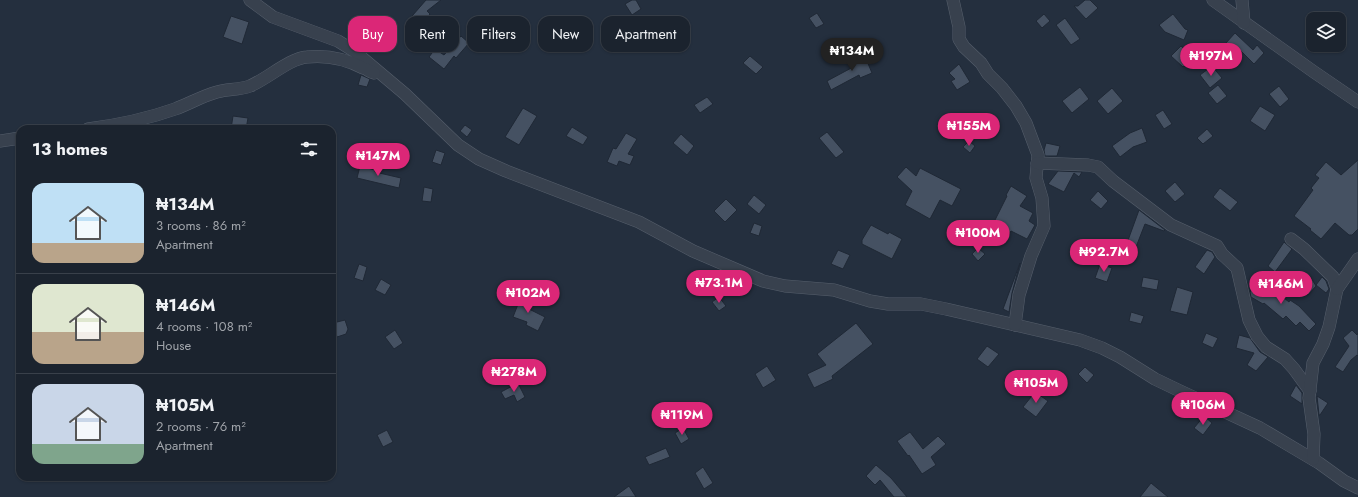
<!DOCTYPE html>
<meta charset="utf-8">
<style>
:root{--surface:#1b232e;--page:#242b36;--text:#f1f3f6;--muted:#a0a4aa;--line:#39404a;--accent:#db2777}
body{margin:0;font-family:Jost,sans-serif;background:var(--page);color:var(--text);height:100vh;display:flex;flex-direction:column;font-size:15px;white-space:nowrap}
*{box-sizing:border-box;margin:0}
p{font-size:13px;color:var(--muted)}
.icon{flex:none;width:22px;height:22px;fill:none;stroke:currentColor;stroke-width:2;stroke-linecap:round;stroke-linejoin:round}
.map{position:relative;flex:1;overflow:hidden}
.drawer{position:absolute;left:16px;top:125px;width:320px;height:356px;display:flex;flex-direction:column;background:var(--surface);border-radius:12px;box-shadow:0 1px 3px #0004,0 0 0 1px var(--line)}
.drawer>*{flex:none}
.hud{position:absolute;left:348px;top:16px;width:380px;height:36px;display:flex;gap:8px}
.buttons{position:absolute;left:1306px;top:12px;display:grid;gap:8px}
.buttons a{display:grid;place-items:center;width:40px;height:40px;border-radius:8px;background:var(--surface);box-shadow:0 1px 3px #0004,0 0 0 1px var(--line);font-size:20px}
.price{position:absolute;translate:-50% -34px;padding:0 9px;border-radius:14px;background:var(--accent);color:#fff;font-size:13px;line-height:26px;filter:drop-shadow(0 1px 2px #0008)}
.price::after{content:'';position:absolute;left:50%;top:24px;width:12px;height:9px;margin-left:-6px;background:inherit;clip-path:polygon(0 0,100% 0,50% 100%)}
.price.active{background:#222;color:#fff}
ul{padding:0;list-style:none}
li{display:flex;align-items:center;gap:12px;height:100px;padding:0 16px}
li+li{border-top:1px solid var(--line)}
li span{display:grid;place-items:center;flex:none;width:112px;height:80px;border-radius:12px;color:#555}
li>.icon{margin-inline-start:auto}
span .icon{width:48px;height:48px;fill:#fffc;stroke-width:1}
li b{font-size:17px}
h2{display:flex;justify-content:space-between;align-items:center;height:48px;padding:0 16px;font-size:17px}
.tag{padding:0 14px;border-radius:12px;background:var(--surface);box-shadow:0 1px 3px #0004,0 0 0 1px var(--line);font-size:14px;line-height:36px}
.tag.active{background:var(--accent);color:#fff}
.map>svg:first-child{display:block}
.building{fill:#455162;stroke:#1f2835}
.lines{fill:none;stroke-linecap:round;stroke-linejoin:round}
.street-casing{stroke:#565f6c;stroke-width:13}
.street{stroke:#38414e;stroke-width:12}
</style>
<div class="map">
<svg width="1358" height="497" viewBox="0 0 1358 497">
<rect width="100%" height="100%" fill="#242f3e"/>
<g class="building">
<path d="M426,0H441L427,11L430,14L420,25L416,21L409,27L406,23Z"/>
<path d="M632,0H636L641,9L632,15L625,4Z"/>
<path d="M1085,0H1090L1098,8L1086,19L1074,6H1078Z"/>
<path d="M817,13L824,24L816,28L809,18Z"/>
<path d="M1044,14L1050,21L1042,28L1036,21Z"/>
<path d="M1173,14L1185,29L1188,30L1184,40L1165,32L1159,25Z"/>
<path d="M231,16L249,22L242,44L223,37Z"/>
<path d="M1065,18L1080,39L1071,45L1056,25Z"/>
<path d="M1235,33L1253,50L1257,45L1264,53L1254,64L1236,46L1233,50L1226,43Z"/>
<path d="M461,36L469,43L456,58L454,56L444,69L429,57L435,49L444,55Z"/>
<path d="M662,36L669,44L662,50L655,41Z"/>
<path d="M1181,46L1193,57L1183,67L1171,56Z"/>
<path d="M864,54L872,73L860,78L859,75L831,90L827,81L855,66L852,59Z"/>
<path d="M750,56L763,67L756,74L743,63Z"/>
<path d="M959,64L970,82L957,90L951,81L955,79L949,73Z"/>
<path d="M1212,66L1222,78L1210,88L1200,75Z"/>
<path d="M361,75L370,79L367,87L358,85Z"/>
<path d="M1218,85L1227,96L1217,104L1208,93Z"/>
<path d="M1279,86L1289,99L1280,107L1269,94Z"/>
<path d="M1080,87L1089,99L1072,113L1062,101Z"/>
<path d="M1112,88L1123,101L1108,114L1097,101Z"/>
<path d="M707,97L713,104L700,113L694,105Z"/>
<path d="M1260,106L1275,115L1265,131L1250,121Z"/>
<path d="M523,108L537,116L519,145L505,137Z"/>
<path d="M1163,110L1172,124L1164,129L1155,115Z"/>
<path d="M233,116L248,118L246,129H231Z"/>
<path d="M984,121L990,129L980,136L974,128Z"/>
<path d="M465,125L472,130L467,137L460,131Z"/>
<path d="M572,127L588,137L583,145L566,136Z"/>
<path d="M1142,128L1147,142L1133,147L1120,157L1112,146L1130,133Z"/>
<path d="M1207,129L1213,136L1203,144L1197,138Z"/>
<path d="M827,132L844,152L836,158L819,138Z"/>
<path d="M626,133L637,139L628,154L634,156L630,165L619,161L617,166L607,162L613,148L616,149Z"/>
<path d="M681,134L694,146L687,155L673,143Z"/>
<path d="M969,141L975,146L970,153L963,147Z"/>
<path d="M1046,143L1060,146L1057,156H1045L1044,150Z"/>
<path d="M436,150L445,153L441,165L432,162Z"/>
<path d="M1358,160V229L1352,235H1349L1335,223L1321,239L1310,230L1311,229L1294,216L1313,190L1311,188L1319,178L1315,175L1326,162L1341,175Z"/>
<path d="M360,166L375,170V172L401,178L399,188L357,178Z"/>
<path d="M906,167L916,176L920,168L961,189L952,206L940,200L930,219L905,205L912,191L897,177Z"/>
<path d="M1058,171L1082,172L1079,177L1074,173L1064,192L1048,184Z"/>
<path d="M1175,182L1185,194L1175,202L1165,191Z"/>
<path d="M1011,186L1027,196L1020,206L1033,213L1029,221L1035,225L1027,239L1011,231L1009,234L992,226L1007,196L1006,195Z"/>
<path d="M424,187L433,189L431,202L422,201Z"/>
<path d="M1220,188L1238,202L1230,211L1213,197Z"/>
<path d="M1098,191L1108,201L1101,209L1090,200Z"/>
<path d="M754,195L766,205L759,214L747,204Z"/>
<path d="M726,199L737,210L725,222L714,211Z"/>
<path d="M1139,210L1165,230L1164,231L1145,224L1136,247L1127,243Z"/>
<path d="M754,223L762,226L759,236L750,233Z"/>
<path d="M871,225L888,234L889,232L902,239L892,259L862,244V240Z"/>
<path d="M1284,242L1292,249L1275,272L1268,266Z"/>
<path d="M978,248L985,254L978,261L972,254Z"/>
<path d="M838,250L850,255L843,269L831,264Z"/>
<path d="M1207,250L1212,252L1215,257L1204,274L1195,267Z"/>
<path d="M1020,263L1012,293L1009,312L1003,309Z"/>
<path d="M359,264L367,267L363,281L354,278Z"/>
<path d="M1100,264L1112,268L1107,282L1095,278Z"/>
<path d="M1310,276L1316,286L1308,295L1299,289Z"/>
<path d="M1143,277L1159,280L1157,290L1141,287Z"/>
<path d="M1322,277L1326,281L1329,289L1326,293L1316,285Z"/>
<path d="M381,279L391,285L385,295L375,290Z"/>
<path d="M1259,279L1274,290L1289,302L1290,300L1299,306L1316,324L1309,331L1300,322L1296,326L1286,316L1283,319L1264,303L1263,304L1251,297L1250,292Z"/>
<path d="M1177,287L1193,292L1187,315L1170,311Z"/>
<path d="M522,294L531,298L527,308L545,317L538,331L526,325L527,322L513,317Z"/>
<path d="M719,297L726,306L719,311L712,302Z"/>
<path d="M1131,312L1144,316L1141,324L1129,321Z"/>
<path d="M345,320L348,329L346,334L337,337L333,323Z"/>
<path d="M856,323L873,344L832,376L833,379L814,388L807,374L826,365L817,354Z"/>
<path d="M395,330L403,343L394,349L385,337Z"/>
<path d="M1352,330L1357,335L1358,333V356L1357,355L1351,360L1343,372L1335,367L1349,346L1343,338Z"/>
<path d="M1206,333L1218,338L1213,348L1202,343Z"/>
<path d="M1239,335L1250,338L1260,352L1268,357L1256,371L1247,365L1254,353L1236,348Z"/>
<path d="M987,346L999,354L988,367L977,359Z"/>
<path d="M767,366L776,380L763,388L755,374Z"/>
<path d="M1085,367L1094,375L1087,383L1078,374Z"/>
<path d="M518,383L525,397L517,402L514,395L505,399L501,392Z"/>
<path d="M1296,385L1302,393V404L1290,396Z"/>
<path d="M1035,392L1048,401L1036,417L1023,407Z"/>
<path d="M1317,396L1328,403L1320,415H1319Z"/>
<path d="M1204,416L1212,423L1203,435L1194,428Z"/>
<path d="M683,428L689,439L681,444L675,433Z"/>
<path d="M387,430L393,442L383,447L377,435Z"/>
<path d="M910,432L923,449L938,436L946,444L931,457L936,465L922,474L909,455L908,456L897,441Z"/>
<path d="M666,448L670,457L649,465L645,457Z"/>
<path d="M876,465L891,478L907,497H894L880,480L875,485L866,476Z"/>
<path d="M703,467L713,483L704,489L695,473Z"/>
<path d="M1151,483L1168,497H1140Z"/>
<path d="M629,486L636,497H614Z"/>
</g>
<g class="lines">
<defs>
<g id="street">
<path d="M250,0L273,17L338,41L354,51L405,94L458,145L479,159L506,171L639,222L693,251L763,281L785,286L834,290L870,301L888,304H921L946,309L1080,340L1102,348L1120,357L1155,379L1180,391L1260,428L1319,463L1344,481L1358,488"/>
<path d="M953,0L959,27V39L964,47L981,63L988,74L1002,88L1016,106L1026,123L1038,155L1036,178L1042,198L1044,226L1031,256L1019,295L1015,325"/>
<path d="M1213,0L1314,72L1358,102"/>
<path d="M1242,0L1244,23"/>
<path d="M88,129C118,125 147,119 175,109C189,104 202,96 217,92C228,89 239,90 250,86C267,79 290,58 307,57C326,55 346,59 363,68C367,69 370,72 374,73"/>
<path d="M0,141L20,138"/>
<path d="M1037,163L1088,165L1098,167L1113,181L1171,225L1217,246L1222,254L1237,268L1249,320L1257,336L1266,347L1285,359L1294,369L1310,391"/>
<path d="M1291,239L1304,249L1333,277L1337,289L1329,327L1323,344L1313,363L1309,398L1314,434L1313,459"/>
<path d="M1337,289L1358,259"/>
</g>
</defs>
<use href="#street" class="street-casing"/>
<use href="#street" class="street"/>
</g>
</svg>
<div class="buttons">
<a><svg class="icon" aria-label="layers" viewBox="0 0 24 24"><path d="M12 4l9 5-9 5-9-5zM3 14l9 5 9-5"/></svg></a>
</div>
<b class="price active" style="left:852px;top:72px">₦134M</b>
<b class="price" style="left:1211px;top:77px">₦197M</b>
<b class="price" style="left:969px;top:147px">₦155M</b>
<b class="price" style="left:378px;top:177px">₦147M</b>
<b class="price" style="left:978px;top:254px">₦100M</b>
<b class="price" style="left:1104px;top:273px">₦92.7M</b>
<b class="price" style="left:719px;top:304px">₦73.1M</b>
<b class="price" style="left:1281px;top:305px">₦146M</b>
<b class="price" style="left:528px;top:314px">₦102M</b>
<b class="price" style="left:514px;top:393px">₦278M</b>
<b class="price" style="left:1036px;top:404px">₦105M</b>
<b class="price" style="left:1203px;top:426px">₦106M</b>
<b class="price" style="left:682px;top:436px">₦119M</b>
<div class="hud">
<a class="tag active">Buy</a>
<a class="tag">Rent</a>
<a class="tag">Filters</a>
<a class="tag">New</a>
<a class="tag">Apartment</a>
</div>
<section class="drawer">
<h2>13 homes<svg class="icon" aria-label="filters" viewBox="0 0 24 24"><path d="M4 7h16M4 17h16"/><circle cx="9" cy="7" r="2"/><circle cx="15" cy="17" r="2"/></svg></h2>
<ul>
<li><span style="background:linear-gradient(#bfe0f5 75%,#b9a48a 0)"><svg class="icon" aria-label="home" viewBox="0 0 24 24"><path d="M3 11l9-7 9 7M6 9v11h12V9"/></svg></span><div><b>₦134M</b><p>3 rooms · 86 m²</p><p>Apartment</p></div></li>
<li><span style="background:linear-gradient(#dfe7d0 60%,#b9a48a 0)"><svg class="icon" aria-label="home" viewBox="0 0 24 24"><path d="M3 11l9-7 9 7M6 9v11h12V9"/></svg></span><div><b>₦146M</b><p>4 rooms · 108 m²</p><p>House</p></div></li>
<li><span style="background:linear-gradient(#c9d6e8 75%,#7fa58c 0)"><svg class="icon" aria-label="home" viewBox="0 0 24 24"><path d="M3 11l9-7 9 7M6 9v11h12V9"/></svg></span><div><b>₦105M</b><p>2 rooms · 76 m²</p><p>Apartment</p></div></li>
</ul>
</section>
</div>
